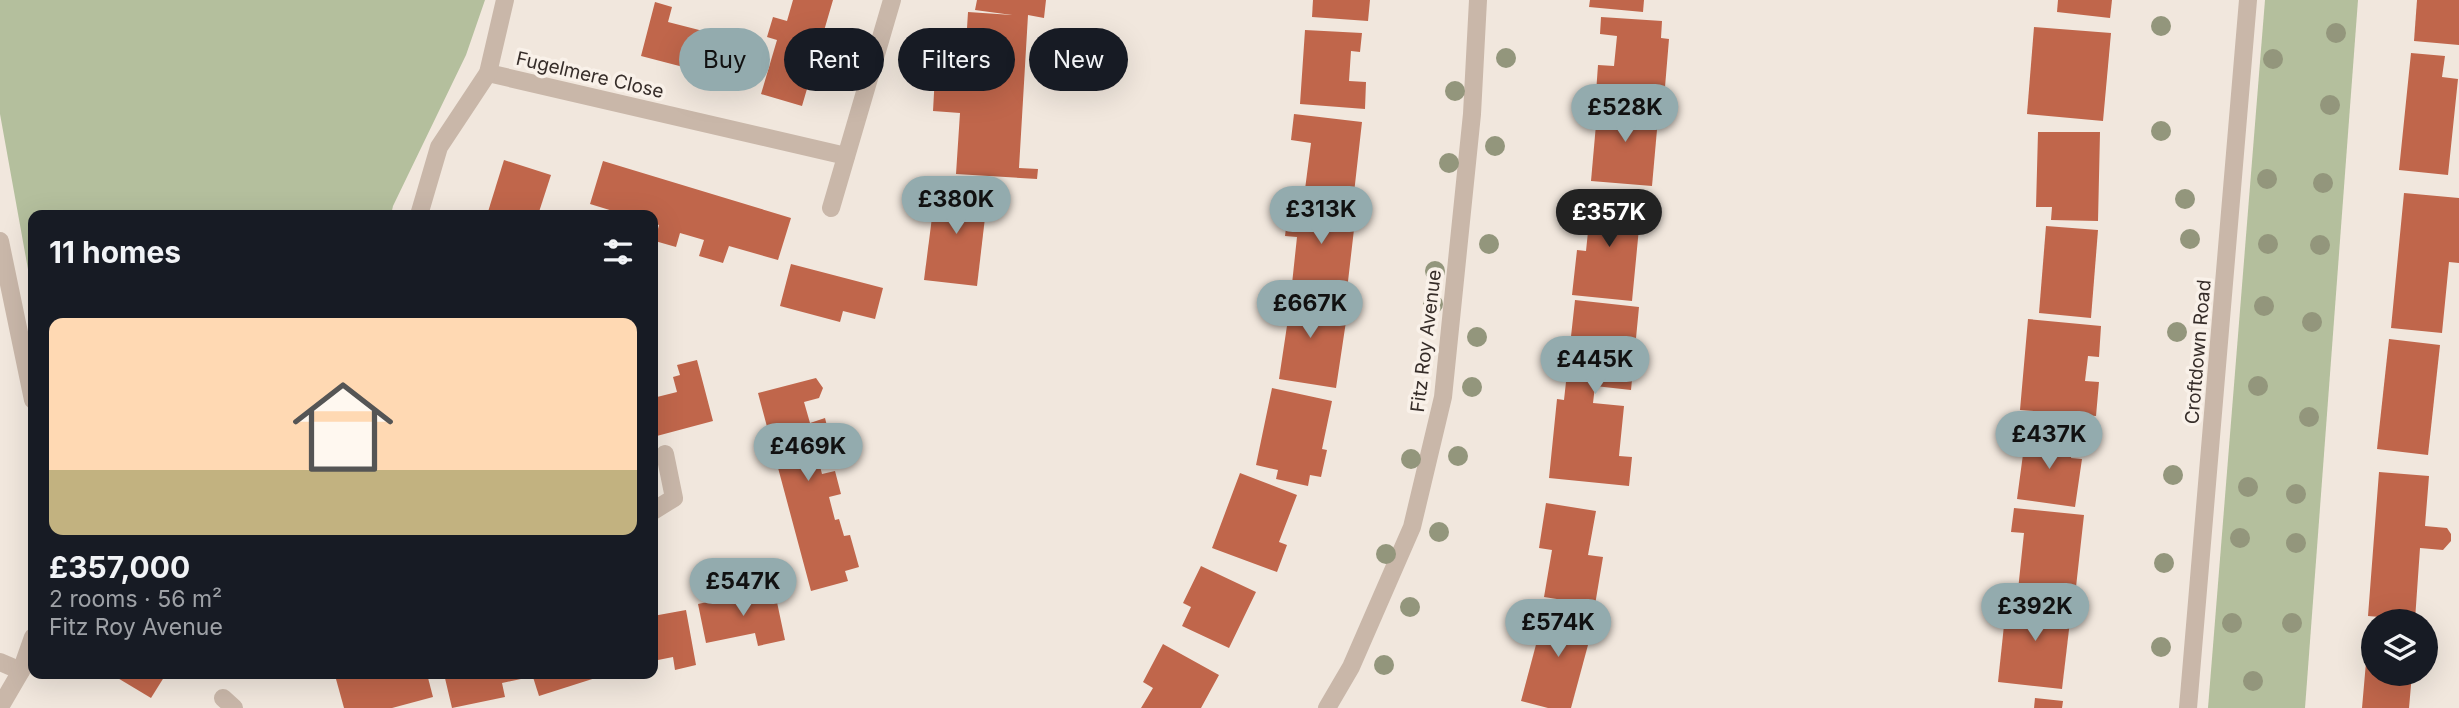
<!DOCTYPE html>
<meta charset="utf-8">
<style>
:root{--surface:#171b24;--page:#242831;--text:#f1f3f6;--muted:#9ea1a6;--accent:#93abae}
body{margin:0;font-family:Inter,sans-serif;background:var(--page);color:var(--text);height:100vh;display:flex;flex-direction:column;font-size:26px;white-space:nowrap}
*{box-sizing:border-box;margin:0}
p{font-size:23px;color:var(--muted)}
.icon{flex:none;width:38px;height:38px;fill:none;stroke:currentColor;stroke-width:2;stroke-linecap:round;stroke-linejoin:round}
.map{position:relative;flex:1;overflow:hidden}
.side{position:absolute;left:28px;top:210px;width:630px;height:469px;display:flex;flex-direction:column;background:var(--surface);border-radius:14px;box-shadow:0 7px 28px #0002}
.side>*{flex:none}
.banner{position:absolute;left:679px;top:28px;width:665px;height:63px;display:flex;gap:14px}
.fabs{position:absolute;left:2361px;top:609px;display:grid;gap:14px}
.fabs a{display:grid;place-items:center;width:77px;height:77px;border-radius:50%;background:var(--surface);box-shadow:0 7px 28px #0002;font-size:35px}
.price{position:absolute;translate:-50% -60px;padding:0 16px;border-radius:24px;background:var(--accent);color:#111;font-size:23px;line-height:46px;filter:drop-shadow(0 2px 4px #0008)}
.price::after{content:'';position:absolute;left:50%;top:42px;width:21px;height:16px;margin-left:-10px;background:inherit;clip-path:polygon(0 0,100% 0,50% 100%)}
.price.selected{background:#222;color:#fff}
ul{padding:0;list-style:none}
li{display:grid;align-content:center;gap:14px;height:371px;padding:0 21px}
li span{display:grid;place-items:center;height:217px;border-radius:14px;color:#555}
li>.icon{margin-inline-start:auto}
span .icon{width:126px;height:126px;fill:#fffc;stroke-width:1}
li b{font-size:30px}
h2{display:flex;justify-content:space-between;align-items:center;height:84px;padding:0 21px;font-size:30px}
.chip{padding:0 24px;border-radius:32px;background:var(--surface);box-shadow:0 7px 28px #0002;font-size:24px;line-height:63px}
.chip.selected{background:var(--accent);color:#111}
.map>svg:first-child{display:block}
.green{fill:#b4bf9d}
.building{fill:#c0664b}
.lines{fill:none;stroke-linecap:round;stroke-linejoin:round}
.minor{stroke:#c9b7a9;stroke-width:18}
.tertiary{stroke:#c9b7a9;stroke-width:18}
.tree{fill:#93967c}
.labels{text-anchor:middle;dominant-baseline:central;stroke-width:7;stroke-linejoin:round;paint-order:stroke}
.street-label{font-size:19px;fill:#362d29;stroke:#f9f1e9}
</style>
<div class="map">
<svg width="2459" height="708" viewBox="0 0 2459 708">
<rect width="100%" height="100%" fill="#f1e7dd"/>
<g class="green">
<path d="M0,0H485L466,55L393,206L391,215H33V297L0,114Z"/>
<path d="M2265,0H2358L2305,708H2208Z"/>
</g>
<g class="building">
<path d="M793,0H833L802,106L761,94L777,40L767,37L773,17L787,21Z"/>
<path d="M977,0H1046L1044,18L1028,15L1019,168L1038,169L1037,179L956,174L960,113L933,111L935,75L964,77L968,12L1012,15L975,10Z"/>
<path d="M1313,0H1370L1368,21L1312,17Z"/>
<path d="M1590,0H1644L1643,12L1589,7Z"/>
<path d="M2058,0H2112L2110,18L2057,12Z"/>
<path d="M2417,0H2459V45L2414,41Z"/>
<path d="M655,2L672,7L668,22L707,32L704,41L722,46L714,75L641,56Z"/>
<path d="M1601,17L1662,21L1661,38L1669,39L1664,99L1596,93L1598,65L1614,66L1617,36L1600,34Z"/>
<path d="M2034,27L2111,33L2103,121L2027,114Z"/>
<path d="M1305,30L1362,33L1360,52L1351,51L1349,81L1366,82L1365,109L1300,104Z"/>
<path d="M2411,53L2445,56L2442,77L2458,79L2448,175L2399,170Z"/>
<path d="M1598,102L1659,107L1652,186L1591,181Z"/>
<path d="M1294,114L1362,122L1353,202L1304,197L1311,143L1291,140Z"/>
<path d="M2038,132H2100L2098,221L2051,220L2052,207H2036Z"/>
<path d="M504,160L551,175L538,215H487Z"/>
<path d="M603,161L791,218L778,260L729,246L723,263L699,256L704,240L680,233L676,247L655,241L659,225L653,223V215H626L590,204Z"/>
<path d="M936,186L988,192L977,286L924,280Z"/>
<path d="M1592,193L1642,197L1632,301L1572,295L1577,250L1586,251Z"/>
<path d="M2404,193L2459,198V263L2449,262L2442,333L2391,328Z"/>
<path d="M1289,204L1356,212L1347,290L1292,284L1297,237L1285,236Z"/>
<path d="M2046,226L2098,230L2091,318L2039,313Z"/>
<path d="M791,264L883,288L875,319L843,311L840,322L780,306Z"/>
<path d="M1268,296L1348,308L1336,388L1279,379L1288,319L1266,316Z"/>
<path d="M1575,300L1639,307L1631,390L1595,386L1593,403L1624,406L1619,456L1632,457L1629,486L1549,478L1557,399L1564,400Z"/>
<path d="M2028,319L2101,326L2099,357L2088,356L2085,381L2099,382L2096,416L2020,410Z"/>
<path d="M2389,339L2440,345L2428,455L2377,449Z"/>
<path d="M697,360L713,421L653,437V398L677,392L673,377L680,375L677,365Z"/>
<path d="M816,378L823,388L819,398L804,402L810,423L825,418L831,442L815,447L822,474L835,471L841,494L829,497L835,520L839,519L844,536L850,535L859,567L845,571L848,581L811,591L758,393Z"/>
<path d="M1272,388L1332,401L1322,449L1327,450L1321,477L1310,475L1308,486L1276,479L1278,470L1256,465Z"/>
<path d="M2026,432L2074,439L2071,458L2082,459L2075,507L2017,499Z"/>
<path d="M2379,472L2429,476L2425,526L2447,528L2451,534V541L2443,550L2420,548L2415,620L2368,616Z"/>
<path d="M1240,473L1297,495L1279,542L1287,545L1277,572L1212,548Z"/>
<path d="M1546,503L1596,511L1588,555L1603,557L1595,605L1544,597L1552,550L1539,548Z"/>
<path d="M2014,508L2084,515L2075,596L2018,590L2024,533L2011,532Z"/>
<path d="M1201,566L1256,592L1229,648L1182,626L1191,607L1183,603Z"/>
<path d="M774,588L785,640L758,646L755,633L706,643L698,604Z"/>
<path d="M2007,597L2072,604L2062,689L1998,682Z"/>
<path d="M1546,607L1595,619L1571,708H1548L1521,701Z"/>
<path d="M686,610L696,665L675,670L673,657L653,661V616Z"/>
<path d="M2369,628H2373V674H2412L2409,708H2362Z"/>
<path d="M1163,644L1219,675L1201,708H1141L1153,688L1143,682Z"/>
<path d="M111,674H166L151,698Z"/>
<path d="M354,674H427L433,697L392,708H344L336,679Z"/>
<path d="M444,674H520L521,679L502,683L505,697L452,708Z"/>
<path d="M532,674H608L539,696Z"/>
<path d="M2035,698L2063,701L2062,708H2034Z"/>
</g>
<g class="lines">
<g class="minor">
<path d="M488,73L846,156"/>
<path d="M831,208L892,0"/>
<path d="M419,215L439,147L488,73L505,0"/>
<path d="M0,241L33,400"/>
<path d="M653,511L674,498L665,454"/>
<path d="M0,662L21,671"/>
<path d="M223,698L234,708"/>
<path d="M0,707L21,671L33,637"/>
<path d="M1327,708L1351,667L1412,527L1443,397L1472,114L1478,0"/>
</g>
<path class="tertiary" d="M2188,708L2248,0"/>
</g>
<g class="tree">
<circle cx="2161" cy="26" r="10"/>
<circle cx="2336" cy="33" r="10"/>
<circle cx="1506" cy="58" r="10"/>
<circle cx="2273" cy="59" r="10"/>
<circle cx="1455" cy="91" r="10"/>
<circle cx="2330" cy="105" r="10"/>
<circle cx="2161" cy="131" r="10"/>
<circle cx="1495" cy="146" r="10"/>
<circle cx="1449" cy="163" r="10"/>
<circle cx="2267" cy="179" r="10"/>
<circle cx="2323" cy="183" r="10"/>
<circle cx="2185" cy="199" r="10"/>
<circle cx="2190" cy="239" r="10"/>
<circle cx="1489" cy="244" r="10"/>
<circle cx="2268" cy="244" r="10"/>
<circle cx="2320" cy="245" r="10"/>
<circle cx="1435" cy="271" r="10"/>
<circle cx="1433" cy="304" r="10"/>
<circle cx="2264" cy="306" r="10"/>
<circle cx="2312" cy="322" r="10"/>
<circle cx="2177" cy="332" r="10"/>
<circle cx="1477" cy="337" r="10"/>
<circle cx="2258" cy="386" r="10"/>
<circle cx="1472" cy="387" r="10"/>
<circle cx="2309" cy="417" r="10"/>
<circle cx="1458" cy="456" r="10"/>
<circle cx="1411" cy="459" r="10"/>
<circle cx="2173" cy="475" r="10"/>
<circle cx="2248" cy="487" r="10"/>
<circle cx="2296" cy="494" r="10"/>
<circle cx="1439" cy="532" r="10"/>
<circle cx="2240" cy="538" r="10"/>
<circle cx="2296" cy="543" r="10"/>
<circle cx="1386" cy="554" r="10"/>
<circle cx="2164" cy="563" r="10"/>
<circle cx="1410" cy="607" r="10"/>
<circle cx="2232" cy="623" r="10"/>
<circle cx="2292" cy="623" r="10"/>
<circle cx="2161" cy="647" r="10"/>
<circle cx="1384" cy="665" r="10"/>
<circle cx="2253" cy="681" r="10"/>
</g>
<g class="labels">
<g class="street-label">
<text transform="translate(590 75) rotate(13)">Fugelmere Close</text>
<text transform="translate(1426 341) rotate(-83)">Fitz Roy Avenue</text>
<text transform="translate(2198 352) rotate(-85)">Croftdown Road</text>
</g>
</g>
</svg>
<div class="fabs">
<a><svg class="icon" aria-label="layers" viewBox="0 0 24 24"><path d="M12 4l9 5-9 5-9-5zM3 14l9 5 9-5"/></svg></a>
</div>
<b class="price" style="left:1625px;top:144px">£528K</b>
<b class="price" style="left:956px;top:236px">£380K</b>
<b class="price" style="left:1321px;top:246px">£313K</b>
<b class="price selected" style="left:1609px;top:249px">£357K</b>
<b class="price" style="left:1310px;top:340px">£667K</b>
<b class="price" style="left:1595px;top:396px">£445K</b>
<b class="price" style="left:2049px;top:471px">£437K</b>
<b class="price" style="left:808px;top:483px">£469K</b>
<b class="price" style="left:743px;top:618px">£547K</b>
<b class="price" style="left:2035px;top:643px">£392K</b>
<b class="price" style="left:1558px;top:659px">£574K</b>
<div class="banner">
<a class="chip selected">Buy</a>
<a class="chip">Rent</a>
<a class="chip">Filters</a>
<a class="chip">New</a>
</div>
<section class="side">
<h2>11 homes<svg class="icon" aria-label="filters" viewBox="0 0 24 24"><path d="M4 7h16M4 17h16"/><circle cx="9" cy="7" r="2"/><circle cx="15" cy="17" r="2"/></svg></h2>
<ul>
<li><span style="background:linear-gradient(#ffd9b3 70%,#c2b280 0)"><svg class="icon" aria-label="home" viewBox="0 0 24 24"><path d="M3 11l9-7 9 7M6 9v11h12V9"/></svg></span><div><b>£357,000</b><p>2 rooms · 56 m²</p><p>Fitz Roy Avenue</p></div></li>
</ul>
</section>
</div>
